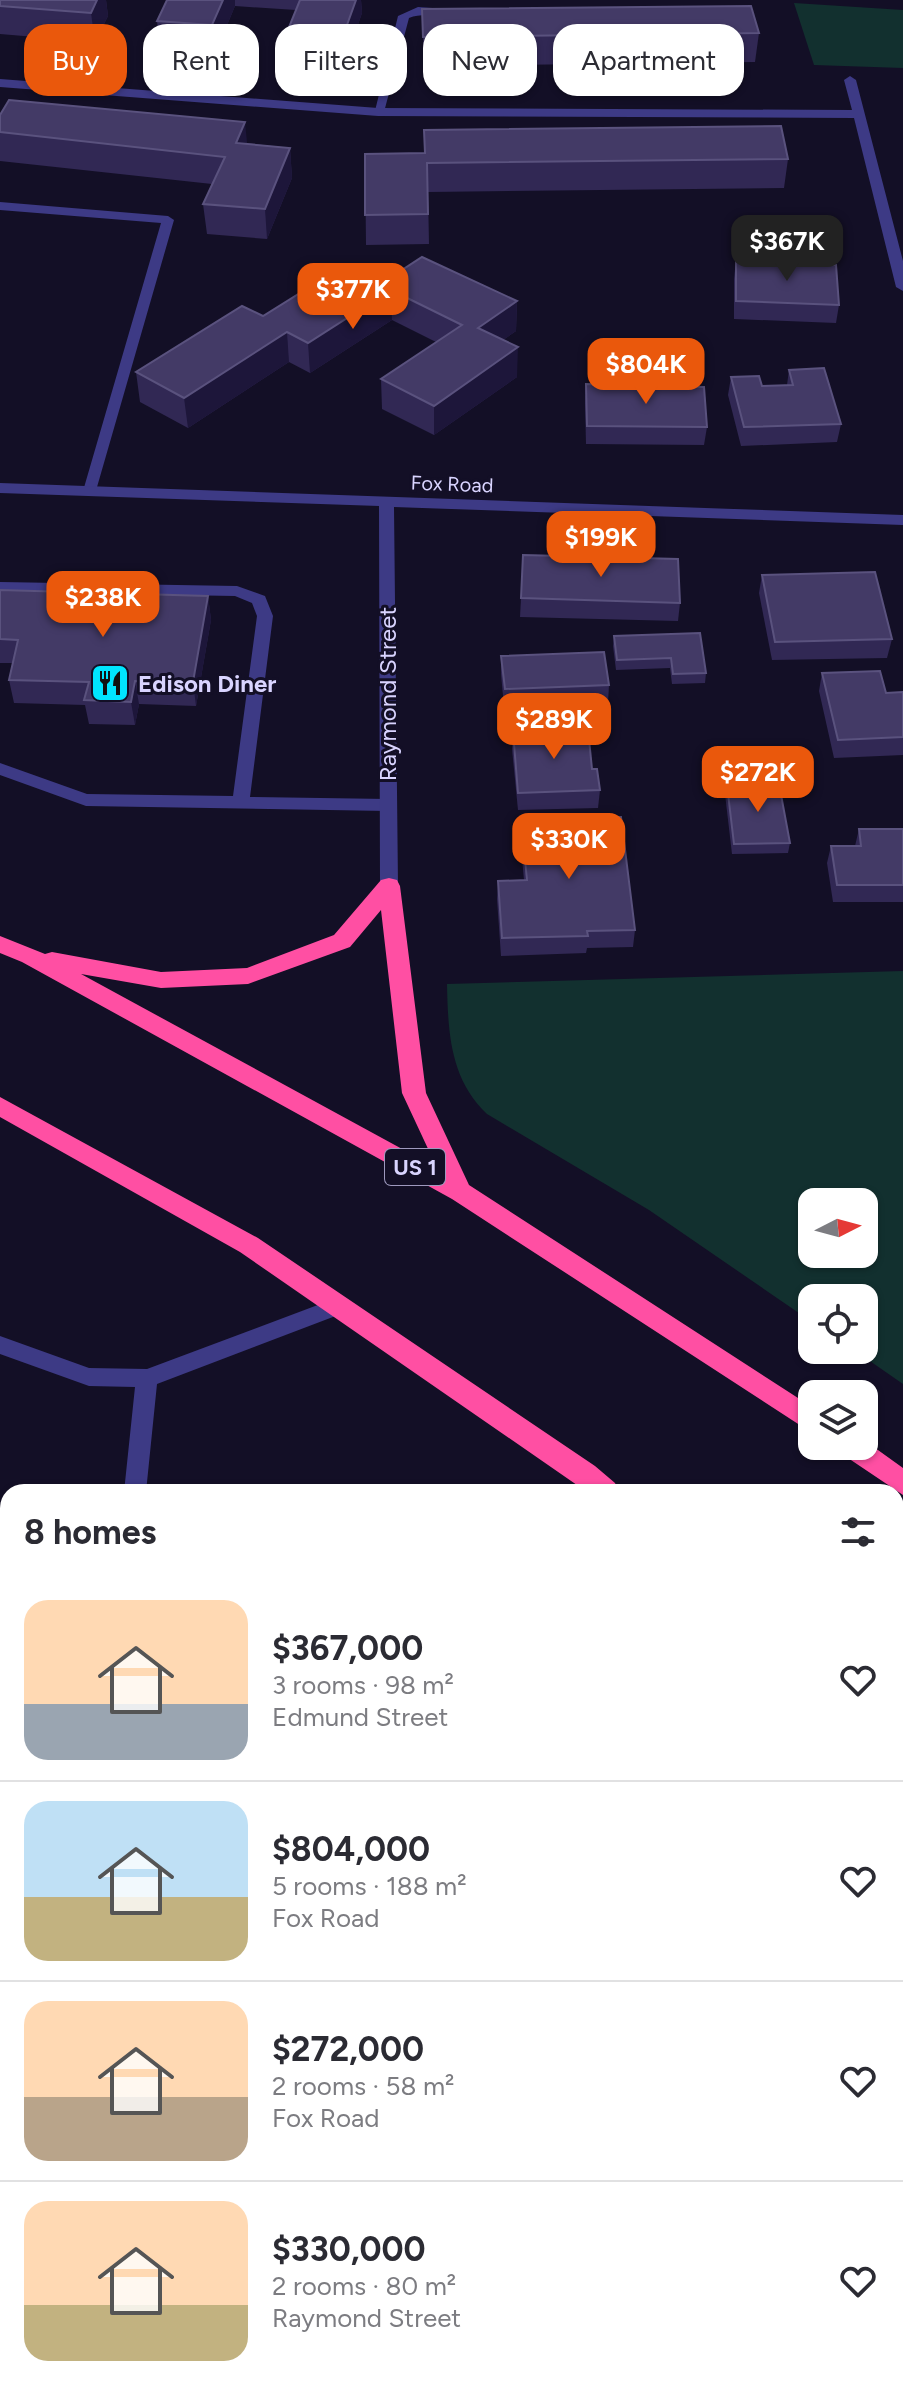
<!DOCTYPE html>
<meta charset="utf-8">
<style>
:root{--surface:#fff;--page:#f2f2f3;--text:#2b2b33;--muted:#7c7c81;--line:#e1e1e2;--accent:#ea580c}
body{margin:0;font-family:Figtree,sans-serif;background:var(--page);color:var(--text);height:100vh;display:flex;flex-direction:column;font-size:30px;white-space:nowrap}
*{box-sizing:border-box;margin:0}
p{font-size:26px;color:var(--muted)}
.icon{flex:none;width:44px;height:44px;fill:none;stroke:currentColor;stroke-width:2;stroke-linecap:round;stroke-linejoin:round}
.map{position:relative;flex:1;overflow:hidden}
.sheet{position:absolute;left:0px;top:1484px;width:904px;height:912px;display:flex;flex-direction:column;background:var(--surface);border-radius:24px 24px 0 0;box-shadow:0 2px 6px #0004}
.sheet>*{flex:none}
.banner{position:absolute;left:24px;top:24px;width:856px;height:72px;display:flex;gap:16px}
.needle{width:52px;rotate:84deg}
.tools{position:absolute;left:798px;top:1188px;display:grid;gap:16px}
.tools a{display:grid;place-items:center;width:80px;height:80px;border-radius:16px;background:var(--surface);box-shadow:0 2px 6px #0004;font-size:40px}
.price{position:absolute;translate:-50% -68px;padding:0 18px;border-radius:16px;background:var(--accent);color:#fff;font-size:26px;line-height:52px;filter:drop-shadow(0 2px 4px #0008)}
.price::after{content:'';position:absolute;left:50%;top:48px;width:24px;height:18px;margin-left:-12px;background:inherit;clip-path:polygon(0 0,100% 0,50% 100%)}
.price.selected{background:#222;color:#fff}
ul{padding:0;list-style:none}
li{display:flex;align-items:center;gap:24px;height:200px;padding:0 24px}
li+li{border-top:2px solid var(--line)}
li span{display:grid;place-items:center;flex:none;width:224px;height:160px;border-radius:24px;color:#555}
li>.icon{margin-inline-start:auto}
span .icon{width:96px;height:96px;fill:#fffc;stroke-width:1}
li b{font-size:34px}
h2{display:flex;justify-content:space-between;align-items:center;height:96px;padding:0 24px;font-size:34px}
.pill{padding:0 28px;border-radius:24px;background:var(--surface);box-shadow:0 2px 6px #0004;font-size:28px;line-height:72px}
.pill.selected{background:var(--accent);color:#fff}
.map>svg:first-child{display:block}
.green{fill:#12302f;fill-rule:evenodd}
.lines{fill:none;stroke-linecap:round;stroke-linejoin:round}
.lane{fill:#3d3a85;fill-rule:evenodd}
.street{fill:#3d3a85;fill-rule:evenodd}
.highway{fill:#ff4fa3;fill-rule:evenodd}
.wall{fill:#312854}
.shaded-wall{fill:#1d163a}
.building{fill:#433a66;stroke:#5a527e;stroke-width:2}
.labels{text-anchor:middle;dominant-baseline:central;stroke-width:6;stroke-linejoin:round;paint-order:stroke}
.far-street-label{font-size:20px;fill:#d9d4ff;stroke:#130f26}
.shield{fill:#130f26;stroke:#9e99be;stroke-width:2}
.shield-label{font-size:22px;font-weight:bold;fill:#d9d4ff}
.poi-label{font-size:24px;font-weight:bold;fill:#d9d4ff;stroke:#130f26;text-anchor:start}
.street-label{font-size:24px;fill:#d9d4ff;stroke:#130f26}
</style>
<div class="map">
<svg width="903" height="2396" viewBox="0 0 903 2396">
<rect width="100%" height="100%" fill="#130f26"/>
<g class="green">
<path d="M794,3L903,10V68L814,65Z"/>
<path d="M903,971V1384L854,1350H864V1298H812V1322L649,1210L487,1114C450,1079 448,1032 447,984ZM812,1202H864V1254H812Z"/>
</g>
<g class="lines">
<g class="lane">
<path d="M418,7L447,9L453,12C441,19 423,12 409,18L384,112L374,115L398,16Z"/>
<path d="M0,202L168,216L174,220L95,494H85L83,491L161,223L0,210Z"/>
<path d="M0,582L237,586L265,596L273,616L250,797L388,799L397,805L388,811L86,806L0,775V763L87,794L233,796L257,616L252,603L235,596L0,592Z"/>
<path d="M339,1297L346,1300L349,1306L346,1312L157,1384L146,1492H124L135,1387L89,1386L0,1354V1336L89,1368L147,1369Z"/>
</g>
<g class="street">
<path d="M850,76L856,80L903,261V291L896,287L854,118L378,116L0,87V79L378,108L852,110L844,80Z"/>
<path d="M0,483L903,515V525L394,507L398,886L389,893L380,886L379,506L0,493Z"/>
<path d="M8,1718V1742L0,1743V1719Z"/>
<rect x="395" y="2388" width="28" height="8"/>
</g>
<g class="highway">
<path d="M389,878L397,880L400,886L426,1093L469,1185L812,1407V1433L452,1199L22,962L0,953V936L45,954L52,952L161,972L247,968L334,935L381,880ZM381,910L402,1093L437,1168L81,974L161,988L248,984L350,947Z"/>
<path d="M0,1097L258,1238L595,1466L615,1483L619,1492H587L240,1252L0,1117Z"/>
<path d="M864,1440L903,1468V1495L842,1454L838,1446H864Z"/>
<path d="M896,1728L903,1731V1762L896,1759Z"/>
</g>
</g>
<g class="wall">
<path d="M0,0H106L108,16L95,42L0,34Z"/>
<path d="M167,0H361L362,13L344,65L289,61L287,32L296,10L235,6L215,54L160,50L157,21Z"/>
<path d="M422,9L759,33L755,62L424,66Z"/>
<path d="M0,115L290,148L292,178L267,239L207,234L203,204L212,184L0,161Z"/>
<path d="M365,154L788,159L784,188L428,192L429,244L366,245Z"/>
<path d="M736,260L839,305L836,323L734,319V279Z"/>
<path d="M382,283L517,301L516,331L503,340L517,377L434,435L382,409L381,379L436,342L392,320L310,373L289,362L188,428L140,402L136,372L263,316Z"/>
<path d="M789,370L841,424L837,442L741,446L728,395L731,377L762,386L787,385Z"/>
<path d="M586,384L707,427L704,445L586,444L585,403Z"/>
<path d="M762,575L892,639L887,658L772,660L759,593Z"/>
<path d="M0,590L208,596L211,620L196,706L139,704L135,725L89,724L85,705L14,703L9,680L13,663H0Z"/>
<path d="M521,598L680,603L678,621L520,617Z"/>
<path d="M614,636L706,673L705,683L672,684L670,668L616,670L613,646Z"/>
<path d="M501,656L609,685L608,703L504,707L501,674Z"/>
<path d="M822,673L886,693L903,692V755L834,758L819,691Z"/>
<path d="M513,731L592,769L600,790L598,808L518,810L512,749Z"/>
<path d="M727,785L790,843L788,853L732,854L725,794Z"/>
<path d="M521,820L635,930L633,947L587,948L586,953L501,956L497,899L498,881L524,880L520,837Z"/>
<path d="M859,829H903V902H833L827,863L831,846H855Z"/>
<path d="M820,2388H896L903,2396H828Z"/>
</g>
<g class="shaded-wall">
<path d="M97,0H106L108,16L95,42L91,13Z"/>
<path d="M223,0H235V6L215,54L212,25Z"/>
<path d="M356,0H361L362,13L344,65L343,36Z"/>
<path d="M245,122L248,152L236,143Z"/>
<path d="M290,148L292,178L267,239L265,209Z"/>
<path d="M391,290L392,320L310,373L308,343Z"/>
<path d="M517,301L516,331L477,358L478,328Z"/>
<path d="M287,332L289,362L188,428L184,398Z"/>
<path d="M518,347L517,377L434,435V406Z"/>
<path d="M208,596L211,620L196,706L193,682Z"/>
<path d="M135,681L139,704L135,725L131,702Z"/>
</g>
<g class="building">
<path d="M0,0H97L91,13L0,6Z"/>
<path d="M167,0H223L212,25L157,21Z"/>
<path d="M300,0H356L343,36L287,32Z"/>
<path d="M751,6L759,33L423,37L422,9Z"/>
<path d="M9,100L245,122L236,143L290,148L265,209L203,204L225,157L0,132V115Z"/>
<path d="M781,126L788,159L427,163L428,214L365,215V154L425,153L424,130Z"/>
<path d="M422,257L517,301L478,328L518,347L434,406L381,379L462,325L391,290L308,343L287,332L184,398L136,372L242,306L263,316L345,265L382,283Z"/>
<path d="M736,260L836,265L839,305L736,301Z"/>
<path d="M824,368L841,424L744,427L731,377L759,376L762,386L793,385L789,370Z"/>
<path d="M586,384L704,387L707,427L587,426Z"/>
<path d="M523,555L678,559L680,603L521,598Z"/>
<path d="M875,572L892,639L775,642L762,575Z"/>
<path d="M0,590L208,596L193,682L135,681L131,702L84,700L89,682L9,680L18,640L0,639Z"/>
<path d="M700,633L706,673L673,674L671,658L617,660L614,636Z"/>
<path d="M604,652L609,685L505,689L501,656Z"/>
<path d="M880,671L886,693L903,692V737L838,740L822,673Z"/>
<path d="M588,729L592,769H597L600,790L518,793L513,731Z"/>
<path d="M779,784L790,843L734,844L727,785Z"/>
<path d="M621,817L635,930L587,931L588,936L502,938L498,881L527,880L521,820Z"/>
<path d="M859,829H903V885H837L831,846H861Z"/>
<path d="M896,2112L903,2119V2396H838L831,2388H896Z"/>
</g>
<defs>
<symbol id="restaurant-square" viewBox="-11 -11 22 22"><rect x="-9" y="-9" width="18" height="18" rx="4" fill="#00e5ff" stroke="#130f26"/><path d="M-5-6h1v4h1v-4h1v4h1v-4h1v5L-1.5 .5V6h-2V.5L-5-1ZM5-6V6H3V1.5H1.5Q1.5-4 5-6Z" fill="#111"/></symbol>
</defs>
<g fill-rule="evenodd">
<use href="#restaurant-square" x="88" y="661" width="44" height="44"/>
</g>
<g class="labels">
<g class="far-street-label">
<text transform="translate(452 484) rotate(2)">Fox Road</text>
</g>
<rect class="shield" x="385" y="1149" width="60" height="36" rx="6"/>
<g class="shield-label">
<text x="415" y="1167">US 1</text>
</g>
<g class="poi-label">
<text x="138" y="683">Edison Diner</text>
</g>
<g class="street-label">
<text transform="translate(387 694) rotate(-90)">Raymond Street</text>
</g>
</g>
</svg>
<div class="tools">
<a><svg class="needle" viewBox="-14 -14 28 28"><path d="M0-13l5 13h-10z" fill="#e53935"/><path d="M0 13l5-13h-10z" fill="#7c7c81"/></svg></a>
<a><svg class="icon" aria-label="locate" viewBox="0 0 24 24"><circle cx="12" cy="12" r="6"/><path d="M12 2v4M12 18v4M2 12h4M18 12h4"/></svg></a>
<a><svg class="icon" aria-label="layers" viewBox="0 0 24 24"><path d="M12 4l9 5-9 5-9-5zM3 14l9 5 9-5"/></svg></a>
</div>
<b class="price selected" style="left:787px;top:283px">$367K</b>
<b class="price" style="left:353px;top:331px">$377K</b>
<b class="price" style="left:646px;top:406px">$804K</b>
<b class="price" style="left:601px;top:579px">$199K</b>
<b class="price" style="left:103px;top:639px">$238K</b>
<b class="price" style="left:554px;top:761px">$289K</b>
<b class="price" style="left:758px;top:814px">$272K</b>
<b class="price" style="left:569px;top:881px">$330K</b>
<div class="banner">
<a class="pill selected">Buy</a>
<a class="pill">Rent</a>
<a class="pill">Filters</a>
<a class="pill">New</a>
<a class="pill">Apartment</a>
</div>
<section class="sheet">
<h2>8 homes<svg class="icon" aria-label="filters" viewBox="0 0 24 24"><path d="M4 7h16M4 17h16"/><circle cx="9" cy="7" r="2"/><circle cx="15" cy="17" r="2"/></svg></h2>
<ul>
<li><span style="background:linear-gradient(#ffd9b3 65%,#9aa5b1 0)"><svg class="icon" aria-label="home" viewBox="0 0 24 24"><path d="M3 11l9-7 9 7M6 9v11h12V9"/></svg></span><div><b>$367,000</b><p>3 rooms · 98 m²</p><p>Edmund Street</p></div><svg class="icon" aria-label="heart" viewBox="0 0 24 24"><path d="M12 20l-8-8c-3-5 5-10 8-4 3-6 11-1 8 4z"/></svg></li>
<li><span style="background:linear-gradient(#bfe0f5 60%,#c2b280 0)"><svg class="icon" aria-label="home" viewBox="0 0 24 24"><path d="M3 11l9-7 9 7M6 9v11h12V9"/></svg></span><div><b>$804,000</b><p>5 rooms · 188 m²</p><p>Fox Road</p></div><svg class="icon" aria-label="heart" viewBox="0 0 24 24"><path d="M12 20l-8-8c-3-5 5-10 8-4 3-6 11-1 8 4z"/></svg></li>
<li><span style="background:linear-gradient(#ffd9b3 60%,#b9a48a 0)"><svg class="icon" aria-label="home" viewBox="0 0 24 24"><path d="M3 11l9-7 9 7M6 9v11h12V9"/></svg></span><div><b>$272,000</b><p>2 rooms · 58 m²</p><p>Fox Road</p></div><svg class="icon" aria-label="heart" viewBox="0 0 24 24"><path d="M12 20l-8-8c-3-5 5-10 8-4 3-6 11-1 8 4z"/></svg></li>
<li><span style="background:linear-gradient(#ffd9b3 65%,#c2b280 0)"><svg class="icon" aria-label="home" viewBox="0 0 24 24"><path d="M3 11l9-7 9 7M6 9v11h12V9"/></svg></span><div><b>$330,000</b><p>2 rooms · 80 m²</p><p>Raymond Street</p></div><svg class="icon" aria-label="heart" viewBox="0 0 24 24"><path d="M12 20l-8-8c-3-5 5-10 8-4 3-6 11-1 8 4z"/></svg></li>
</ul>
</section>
</div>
